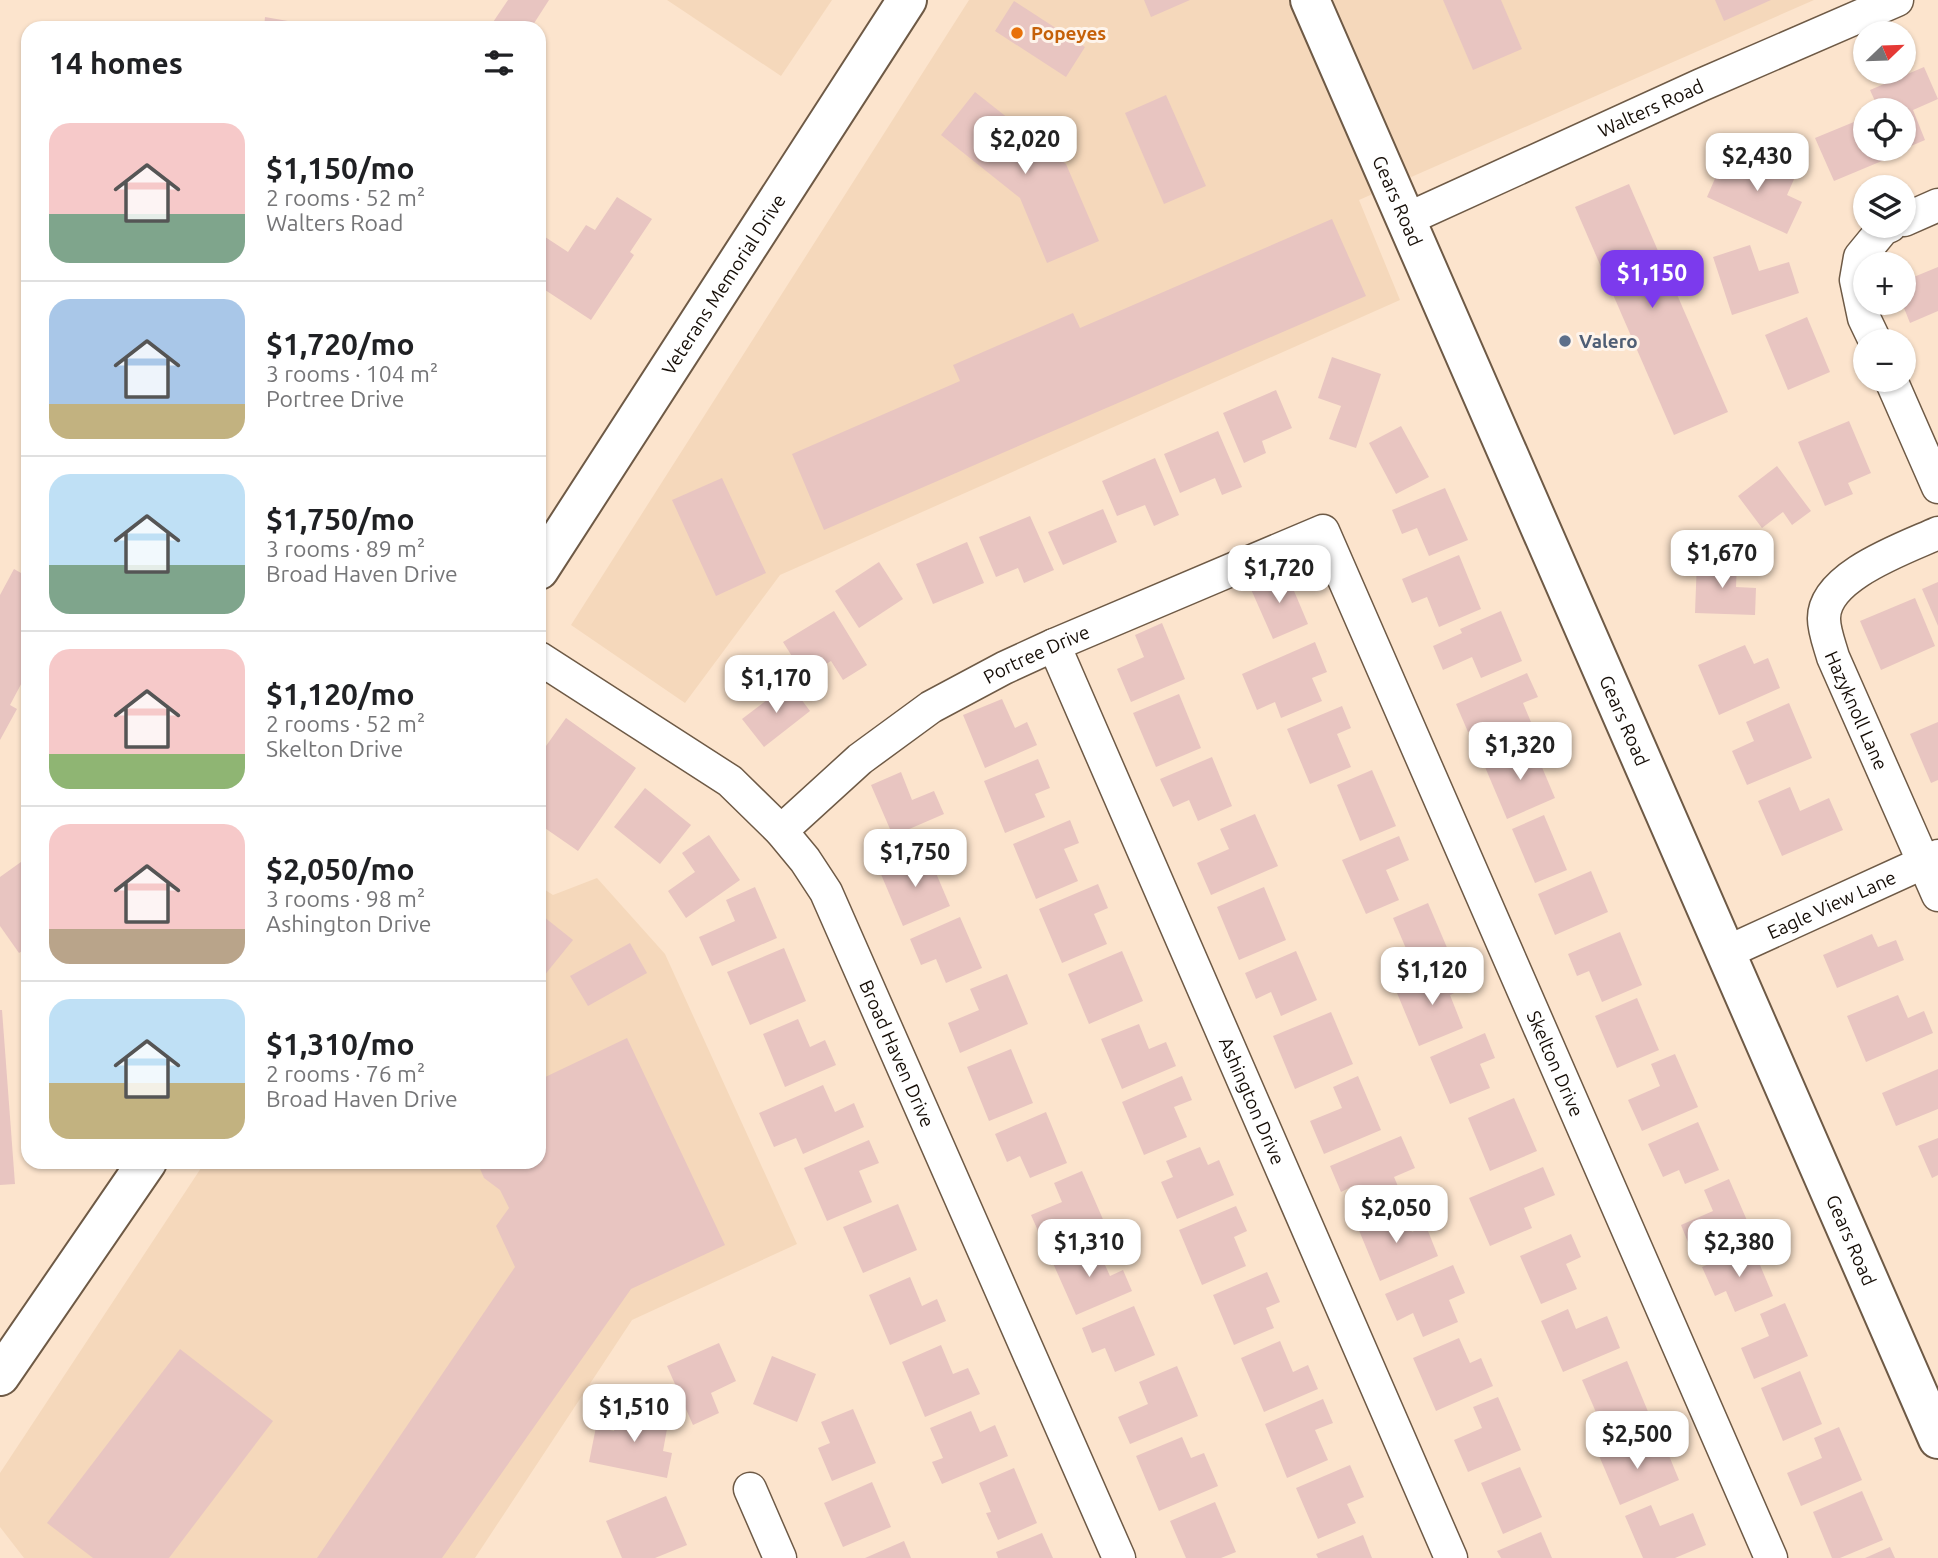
<!DOCTYPE html>
<meta charset="utf-8">
<style>
:root{--surface:#fff;--page:#f2f2f2;--text:#202124;--muted:#757577;--line:#e0e0e0;--accent:#7c3aed}
body{margin:0;font-family:Ubuntu,sans-serif;background:var(--page);color:var(--text);height:100vh;display:flex;flex-direction:column;font-size:26px;white-space:nowrap}
*{box-sizing:border-box;margin:0}
p{font-size:23px;color:var(--muted)}
.icon{flex:none;width:38px;height:38px;fill:none;stroke:currentColor;stroke-width:2;stroke-linecap:round;stroke-linejoin:round}
.map{position:relative;flex:1;overflow:hidden}
.side{position:absolute;left:21px;top:21px;width:525px;height:1148px;display:flex;flex-direction:column;background:var(--surface);border-radius:21px;box-shadow:0 2px 5px #0004}
.side>*{flex:none}
.needle{width:46px;rotate:67deg}
.controls{position:absolute;left:1853px;top:21px;display:grid;gap:14px}
.controls a{display:grid;place-items:center;width:63px;height:63px;border-radius:50%;background:var(--surface);box-shadow:0 2px 5px #0004;font-size:35px}
.price{position:absolute;translate:-50% -60px;padding:0 16px;border-radius:14px;background:#fff;color:#222;font-size:23px;line-height:46px;filter:drop-shadow(0 2px 4px #0008)}
.price::after{content:'';position:absolute;left:50%;top:42px;width:21px;height:16px;margin-left:-10px;background:inherit;clip-path:polygon(0 0,100% 0,50% 100%)}
.price.current{background:var(--accent);color:#fff}
ul{padding:0;list-style:none}
li{display:flex;align-items:center;gap:21px;height:175px;padding:0 28px}
li+li{border-top:2px solid var(--line)}
li span{display:grid;place-items:center;flex:none;width:196px;height:140px;border-radius:21px;color:#555}
li>.icon{margin-inline-start:auto}
span .icon{width:84px;height:84px;fill:#fffc;stroke-width:1}
li b{font-size:30px}
h2{display:flex;justify-content:space-between;align-items:center;height:84px;padding:0 28px;font-size:30px}
.map>svg:first-child{display:block}
.built{fill:#f5d8bb}
.building{fill:#e8c5c1}
.lines{fill:none;stroke-linecap:round;stroke-linejoin:round}
.minor-casing{stroke:#6e5a46;stroke-width:35}
.major-casing{stroke:#6e5a46;stroke-width:42}
.minor{stroke:#fff;stroke-width:32}
.major{stroke:#fff;stroke-width:38}
.food-dot{fill:#e8710a;stroke:#fef4eb;stroke-width:2.5}
.service-dot{fill:#5c6f8a;stroke:#fef4eb;stroke-width:2.5}
.labels{text-anchor:middle;dominant-baseline:central;stroke-width:6;stroke-linejoin:round;paint-order:stroke}
.food-label{font-size:19px;font-weight:bold;fill:#c56008;stroke:#fef4eb;text-anchor:start}
.street-label{font-size:19px;fill:#150d06;stroke:#fef4eb}
.service-label{font-size:19px;font-weight:bold;fill:#4e5e75;stroke:#fef4eb;text-anchor:start}
</style>
<div class="map">
<svg width="1938" height="1558" viewBox="0 0 1938 1558">
<rect width="100%" height="100%" fill="#fce4cd"/>
<g class="built">
<path d="M667,0H832L781,76Z"/>
<path d="M969,0H1814L1359,200L1400,300L780,575L685,703L571,625Z"/>
<path d="M597,878L665,954L797,1244L632,1320L475,1558H24L0,1527V1473L205,1162H539V886L553,895Z"/>
</g>
<g class="building">
<path d="M508,0H549L531,28H489Z"/>
<path d="M1144,0H1190L1151,17Z"/>
<path d="M1443,0H1501L1522,49L1473,70Z"/>
<path d="M1715,0H1771L1724,21Z"/>
<path d="M1014,1L1085,47L1066,77L995,31Z"/>
<path d="M265,17L322,27V28H264Z"/>
<path d="M1924,67L1938,99L1913,110L1925,140L1904,149V110H1879L1870,90Z"/>
<path d="M975,92L1066,164L1099,241L1047,263L1020,198L941,135Z"/>
<path d="M1166,95L1206,186L1164,204L1125,113Z"/>
<path d="M1866,117V149H1885L1889,158L1834,181L1815,138Z"/>
<path d="M1753,157L1795,177L1787,195L1802,202L1787,234L1707,197L1723,160L1747,171Z"/>
<path d="M1629,184L1728,412L1674,435L1575,207Z"/>
<path d="M617,197L652,219L630,252L634,255L591,320L539,286V233L568,252L586,225L595,230Z"/>
<path d="M1332,219L1366,296L824,530L792,454L960,381L953,365L1073,313L1080,328Z"/>
<path d="M1750,245L1759,271L1789,262L1799,293L1732,315L1713,257Z"/>
<path d="M1938,267V311L1910,323L1902,303H1904V281Z"/>
<path d="M1807,317L1830,372L1788,390L1765,335Z"/>
<path d="M1332,357L1381,374L1356,448L1329,439L1341,406L1318,398Z"/>
<path d="M1276,390L1292,428L1262,441L1266,453L1244,463L1223,413Z"/>
<path d="M1849,421L1871,473L1848,483L1853,494L1825,506L1798,442Z"/>
<path d="M1401,426L1429,477L1396,494L1369,443Z"/>
<path d="M1218,431L1242,487L1222,495L1215,478L1180,493L1164,454Z"/>
<path d="M1155,458L1179,515L1154,526L1145,505L1117,516L1102,481Z"/>
<path d="M1777,466L1811,511L1792,525L1783,512L1762,528L1738,496Z"/>
<path d="M722,478L766,573L716,596L672,500Z"/>
<path d="M1445,488L1468,540L1429,556L1417,528L1402,534L1392,510Z"/>
<path d="M1103,509L1117,542L1063,565L1048,532Z"/>
<path d="M1030,516L1054,570L1024,583L1018,568L996,577L979,537Z"/>
<path d="M967,542L984,583L933,604L916,564Z"/>
<path d="M1459,555L1481,609L1439,627L1427,597L1412,603L1402,579Z"/>
<path d="M1697,560L1737,562L1736,587L1756,588L1755,615L1695,613Z"/>
<path d="M879,562L903,599L859,628L835,591Z"/>
<path d="M14,569L28,577V671L10,705L17,709L0,740V595Z"/>
<path d="M1286,572L1308,624L1273,639L1250,587Z"/>
<path d="M1938,582V626L1922,589Z"/>
<path d="M1915,598L1935,646L1881,670L1860,621Z"/>
<path d="M834,611L867,665L843,680L831,661L805,677L783,642Z"/>
<path d="M1501,611L1522,661L1481,678L1472,657L1443,670L1433,646L1462,633L1460,629Z"/>
<path d="M1162,623L1185,679L1131,702L1117,669L1144,657L1135,635Z"/>
<path d="M1315,642L1327,672L1312,678L1322,701L1281,718L1275,702L1257,710L1242,674Z"/>
<path d="M1745,645L1754,664L1768,658L1780,688L1719,715L1698,665Z"/>
<path d="M1527,673L1538,697L1523,703L1536,734L1501,749L1490,723L1468,732L1456,704Z"/>
<path d="M789,683L810,711L764,747L742,719Z"/>
<path d="M1179,694L1201,748L1156,767L1133,713Z"/>
<path d="M1002,699L1015,728L1027,722L1037,745L985,768L963,715Z"/>
<path d="M1789,703L1812,758L1747,785L1732,751L1754,741L1746,722Z"/>
<path d="M1342,706L1351,728L1337,734L1351,767L1310,784L1287,729Z"/>
<path d="M566,718L636,768L578,851L539,824V752L541,753Z"/>
<path d="M1938,722V780L1931,783L1910,734Z"/>
<path d="M1533,746L1555,798L1507,819L1485,767Z"/>
<path d="M1212,757L1232,806L1198,821L1189,800L1173,807L1160,779Z"/>
<path d="M1038,759L1050,788L1035,794L1045,817L1005,833L984,781Z"/>
<path d="M1372,770L1396,826L1360,841L1337,785Z"/>
<path d="M901,772L912,800L934,791L944,814L893,836L871,785Z"/>
<path d="M1790,787L1800,811L1829,798L1843,830L1782,856L1758,801Z"/>
<path d="M645,788L691,825L660,864L614,827Z"/>
<path d="M1255,814L1278,866L1211,895L1197,863L1229,849L1220,829Z"/>
<path d="M1544,815L1567,870L1535,883L1512,829Z"/>
<path d="M1070,820L1079,843L1064,849L1078,881L1036,899L1013,844Z"/>
<path d="M709,835L740,880L686,918L668,891L695,872L682,853Z"/>
<path d="M1399,836L1409,860L1386,870L1399,900L1366,914L1342,860Z"/>
<path d="M927,852L950,906L903,926L880,872Z"/>
<path d="M28,857V947L19,953L0,926V877Z"/>
<path d="M1591,871L1608,912L1555,935L1538,894Z"/>
<path d="M1098,884L1108,908L1094,914L1107,944L1062,963L1039,909Z"/>
<path d="M755,887L777,938L712,966L699,937L735,921L726,900Z"/>
<path d="M1264,887L1286,940L1239,960L1217,907Z"/>
<path d="M1428,903L1451,957L1416,972L1393,918Z"/>
<path d="M539,913L573,940L539,982Z"/>
<path d="M960,917L982,968L946,983L936,959L921,965L910,939Z"/>
<path d="M1620,932L1642,985L1602,1002L1589,971L1577,976L1568,954Z"/>
<path d="M1872,934L1878,947L1896,940L1904,960L1837,988L1823,955Z"/>
<path d="M630,943L647,973L588,1006L570,976Z"/>
<path d="M784,948L806,1001L750,1025L727,972Z"/>
<path d="M1122,951L1143,1001L1089,1024L1068,974Z"/>
<path d="M1296,951L1317,1000L1281,1016L1271,992L1256,999L1245,973Z"/>
<path d="M1454,969L1463,989L1450,995L1463,1028L1419,1046L1397,993Z"/>
<path d="M1007,974L1028,1024L960,1053L948,1023L979,1010L970,989Z"/>
<path d="M1898,995L1908,1018L1924,1011L1933,1033L1866,1062L1847,1016Z"/>
<path d="M1637,998L1659,1050L1617,1068L1595,1016Z"/>
<path d="M0,1010H2L15,1184L0,1185Z"/>
<path d="M1331,1012L1353,1064L1295,1089L1273,1036Z"/>
<path d="M798,1019L810,1047L825,1040L836,1065L785,1087L763,1034Z"/>
<path d="M1139,1024L1149,1049L1166,1042L1176,1066L1122,1089L1101,1039Z"/>
<path d="M1485,1033L1495,1058L1480,1064L1490,1088L1450,1104L1430,1057Z"/>
<path d="M627,1038L725,1245L631,1289L442,1558H317L515,1267L496,1226L509,1208L500,1190L484,1178L477,1162H539V1080Z"/>
<path d="M1011,1049L1033,1103L989,1121L967,1067Z"/>
<path d="M1675,1054L1698,1107L1642,1131L1628,1100L1660,1086L1651,1064Z"/>
<path d="M1938,1069V1109L1896,1126L1882,1093Z"/>
<path d="M1182,1076L1192,1100L1174,1107L1187,1137L1144,1155L1122,1102Z"/>
<path d="M1358,1076L1381,1130L1324,1154L1310,1121L1342,1108L1333,1087Z"/>
<path d="M823,1085L835,1112L854,1103L864,1127L803,1154L796,1138L774,1147L759,1113Z"/>
<path d="M1514,1098L1537,1151L1490,1171L1468,1118Z"/>
<path d="M1046,1112L1067,1163L1030,1178L1020,1156L1007,1162L995,1134Z"/>
<path d="M1698,1122L1719,1170L1685,1184L1679,1170L1663,1177L1648,1144Z"/>
<path d="M1401,1136L1415,1168L1394,1177L1403,1198L1367,1213L1355,1185L1341,1192L1330,1166Z"/>
<path d="M1938,1138V1175L1932,1178L1918,1146Z"/>
<path d="M869,1140L879,1163L859,1171L872,1202L827,1221L804,1168Z"/>
<path d="M1200,1147L1208,1165L1219,1160L1234,1195L1177,1219L1161,1182L1173,1177L1166,1161Z"/>
<path d="M1543,1167L1555,1195L1524,1208L1532,1228L1490,1246L1469,1198Z"/>
<path d="M1082,1171L1105,1224L1046,1249L1031,1215L1062,1202L1054,1183Z"/>
<path d="M1729,1179L1752,1232L1694,1257L1681,1225L1713,1211L1704,1190Z"/>
<path d="M898,1204L917,1250L863,1273L843,1227Z"/>
<path d="M1236,1206L1247,1231L1234,1237L1246,1266L1202,1285L1179,1230Z"/>
<path d="M1402,1209L1412,1232L1426,1226L1438,1256L1380,1281L1358,1228Z"/>
<path d="M1571,1234L1581,1257L1566,1264L1577,1289L1541,1304L1520,1256Z"/>
<path d="M1095,1243L1110,1276L1123,1270L1132,1291L1076,1315L1052,1261Z"/>
<path d="M1752,1246L1773,1296L1735,1312L1726,1291L1715,1296L1702,1267Z"/>
<path d="M1453,1265L1465,1293L1449,1300L1458,1322L1423,1337L1413,1313L1397,1321L1385,1294Z"/>
<path d="M1267,1272L1280,1302L1266,1308L1274,1328L1234,1345L1213,1295Z"/>
<path d="M910,1277L922,1306L937,1299L946,1321L890,1345L869,1295Z"/>
<path d="M1785,1303L1808,1356L1754,1379L1741,1348L1769,1336L1760,1314Z"/>
<path d="M1134,1306L1155,1355L1115,1372L1105,1348L1092,1353L1082,1328Z"/>
<path d="M1568,1309L1576,1329L1607,1316L1620,1348L1563,1372L1541,1321Z"/>
<path d="M1459,1338L1470,1363L1481,1358L1493,1386L1436,1411L1413,1358Z"/>
<path d="M1280,1341L1293,1372L1308,1365L1318,1389L1264,1412L1241,1358Z"/>
<path d="M719,1343L736,1381L711,1393L719,1413L693,1425L667,1366Z"/>
<path d="M941,1345L953,1374L968,1368L980,1394L925,1417L902,1362Z"/>
<path d="M180,1349L273,1421L169,1558H93L47,1523Z"/>
<path d="M772,1356L816,1374L797,1422L753,1404Z"/>
<path d="M1627,1361L1649,1414L1605,1433L1582,1380Z"/>
<path d="M1177,1366L1198,1416L1130,1444L1118,1417L1148,1404L1139,1382Z"/>
<path d="M1800,1371L1822,1424L1783,1441L1761,1388Z"/>
<path d="M1498,1397L1521,1450L1468,1472L1454,1440L1482,1428L1473,1407Z"/>
<path d="M1323,1399L1333,1423L1315,1430L1328,1460L1287,1478L1265,1424Z"/>
<path d="M618,1408L669,1418L663,1451L672,1453L667,1478L589,1462L596,1427L614,1431Z"/>
<path d="M853,1409L876,1463L832,1481L818,1448L830,1443L821,1422Z"/>
<path d="M971,1411L980,1432L995,1425L1008,1456L942,1484L932,1462L943,1458L930,1428Z"/>
<path d="M1839,1427L1862,1480L1801,1506L1787,1473L1822,1458L1814,1438Z"/>
<path d="M1182,1437L1191,1458L1204,1453L1218,1486L1159,1511L1136,1456Z"/>
<path d="M1623,1440L1632,1460L1665,1446L1679,1480L1620,1505L1597,1451Z"/>
<path d="M1350,1465L1364,1497L1347,1504L1356,1523L1318,1539L1296,1488Z"/>
<path d="M1520,1467L1542,1517L1503,1534L1481,1483Z"/>
<path d="M1014,1468L1037,1523L998,1540L986,1513L991,1512L979,1483Z"/>
<path d="M872,1482L891,1527L843,1547L824,1503Z"/>
<path d="M1862,1491L1883,1540L1840,1558H1832L1813,1512Z"/>
<path d="M666,1496L687,1545L655,1558H622L606,1521Z"/>
<path d="M1215,1502L1236,1552L1221,1558H1186L1170,1521Z"/>
<path d="M1651,1505L1660,1526L1693,1513L1706,1545L1675,1558H1643L1625,1516Z"/>
<path d="M1541,1532L1552,1558H1501L1497,1551Z"/>
<path d="M1042,1533L1053,1558H998L996,1552Z"/>
<path d="M1363,1535L1372,1558H1318L1316,1554Z"/>
<path d="M904,1541L911,1558H865Z"/>
<path d="M1890,1547L1895,1558H1865Z"/>
</g>
<g class="lines">
<defs>
<g id="minor">
<path id="s1" d="M1405,220L1701,85L1897,0"/>
<path d="M1904,220L1938,205"/>
<path d="M1875,341L1864,318L1856,280L1860,257L1883,229L1890,226"/>
<path d="M1891,380L1938,487"/>
<path id="s2" d="M1938,533C1905,548 1823,576 1824,619C1824,631 1830,646 1833,657L1938,895"/>
<path id="s3" d="M1054,645L1451,1558"/>
<path id="s4" d="M539,658L730,781L781,831L805,860L826,892L1119,1558"/>
<path id="s5" d="M781,831L860,759L931,707L1004,668L1054,645L1323,531L1771,1558"/>
<path id="s6" d="M1725,953L1938,856"/>
<path d="M750,1489L780,1558"/>
</g>
<g id="major">
<path id="s7" d="M1310,0L1938,1439"/>
<path id="s8" d="M539,570L907,0"/>
<path d="M0,1376L147,1162"/>
</g>
</defs>
<use href="#minor" class="minor-casing"/>
<use href="#major" class="major-casing"/>
<use href="#minor" class="minor"/>
<use href="#major" class="major"/>
</g>
<circle class="food-dot" cx="1017" cy="33" r="7"/>
<circle class="service-dot" cx="1565" cy="341" r="7"/>
<g class="labels">
<g class="food-label">
<text x="1031" y="33">Popeyes</text>
</g>
<g class="street-label">
<text stroke="none"><textPath href="#s1" startOffset="270">Walters Road</textPath></text>
<text stroke="none"><textPath href="#s7" startOffset="219">Gears Road</textPath></text>
<text stroke="none"><textPath href="#s8" startOffset="340">Veterans Memorial Drive</textPath></text>
<text stroke="none"><textPath href="#s5" startOffset="313">Portree Drive</textPath></text>
<text stroke="none"><textPath href="#s2" startOffset="247">Hazyknoll Lane</textPath></text>
<text stroke="none"><textPath href="#s7" startOffset="786">Gears Road</textPath></text>
<text stroke="none"><textPath href="#s6" startOffset="117">Eagle View Lane</textPath></text>
<text stroke="none"><textPath href="#s4" startOffset="551">Broad Haven Drive</textPath></text>
<text stroke="none"><textPath href="#s5" startOffset="1206">Skelton Drive</textPath></text>
<text stroke="none"><textPath href="#s3" startOffset="497">Ashington Drive</textPath></text>
<text stroke="none"><textPath href="#s7" startOffset="1353">Gears Road</textPath></text>
</g>
<g class="service-label">
<text x="1579" y="341">Valero</text>
</g>
</g>
</svg>
<div class="controls">
<a><svg class="needle" viewBox="-14 -14 28 28"><path d="M0-13l5 13h-10z" fill="#e53935"/><path d="M0 13l5-13h-10z" fill="#757577"/></svg></a>
<a><svg class="icon" aria-label="locate" viewBox="0 0 24 24"><circle cx="12" cy="12" r="6"/><path d="M12 2v4M12 18v4M2 12h4M18 12h4"/></svg></a>
<a><svg class="icon" aria-label="layers" viewBox="0 0 24 24"><path d="M12 4l9 5-9 5-9-5zM3 14l9 5 9-5"/></svg></a>
<a>+</a>
<a>−</a>
</div>
<b class="price" style="left:1025px;top:176px">$2,020</b>
<b class="price" style="left:1757px;top:193px">$2,430</b>
<b class="price current" style="left:1652px;top:310px">$1,150</b>
<b class="price" style="left:1722px;top:590px">$1,670</b>
<b class="price" style="left:1279px;top:605px">$1,720</b>
<b class="price" style="left:776px;top:715px">$1,170</b>
<b class="price" style="left:1520px;top:782px">$1,320</b>
<b class="price" style="left:915px;top:889px">$1,750</b>
<b class="price" style="left:1432px;top:1007px">$1,120</b>
<b class="price" style="left:1396px;top:1245px">$2,050</b>
<b class="price" style="left:1089px;top:1279px">$1,310</b>
<b class="price" style="left:1739px;top:1279px">$2,380</b>
<b class="price" style="left:634px;top:1444px">$1,510</b>
<b class="price" style="left:1637px;top:1471px">$2,500</b>
<section class="side">
<h2>14 homes<svg class="icon" aria-label="filters" viewBox="0 0 24 24"><path d="M4 7h16M4 17h16"/><circle cx="9" cy="7" r="2"/><circle cx="15" cy="17" r="2"/></svg></h2>
<ul>
<li><span style="background:linear-gradient(#f6c9c9 65%,#7fa58c 0)"><svg class="icon" aria-label="home" viewBox="0 0 24 24"><path d="M3 11l9-7 9 7M6 9v11h12V9"/></svg></span><div><b>$1,150/mo</b><p>2 rooms · 52 m²</p><p>Walters Road</p></div></li>
<li><span style="background:linear-gradient(#a9c7e8 75%,#c2b280 0)"><svg class="icon" aria-label="home" viewBox="0 0 24 24"><path d="M3 11l9-7 9 7M6 9v11h12V9"/></svg></span><div><b>$1,720/mo</b><p>3 rooms · 104 m²</p><p>Portree Drive</p></div></li>
<li><span style="background:linear-gradient(#bfe0f5 65%,#7fa58c 0)"><svg class="icon" aria-label="home" viewBox="0 0 24 24"><path d="M3 11l9-7 9 7M6 9v11h12V9"/></svg></span><div><b>$1,750/mo</b><p>3 rooms · 89 m²</p><p>Broad Haven Drive</p></div></li>
<li><span style="background:linear-gradient(#f6c9c9 75%,#8fb573 0)"><svg class="icon" aria-label="home" viewBox="0 0 24 24"><path d="M3 11l9-7 9 7M6 9v11h12V9"/></svg></span><div><b>$1,120/mo</b><p>2 rooms · 52 m²</p><p>Skelton Drive</p></div></li>
<li><span style="background:linear-gradient(#f6c9c9 75%,#b9a48a 0)"><svg class="icon" aria-label="home" viewBox="0 0 24 24"><path d="M3 11l9-7 9 7M6 9v11h12V9"/></svg></span><div><b>$2,050/mo</b><p>3 rooms · 98 m²</p><p>Ashington Drive</p></div></li>
<li><span style="background:linear-gradient(#bfe0f5 60%,#c2b280 0)"><svg class="icon" aria-label="home" viewBox="0 0 24 24"><path d="M3 11l9-7 9 7M6 9v11h12V9"/></svg></span><div><b>$1,310/mo</b><p>2 rooms · 76 m²</p><p>Broad Haven Drive</p></div></li>
</ul>
</section>
</div>
